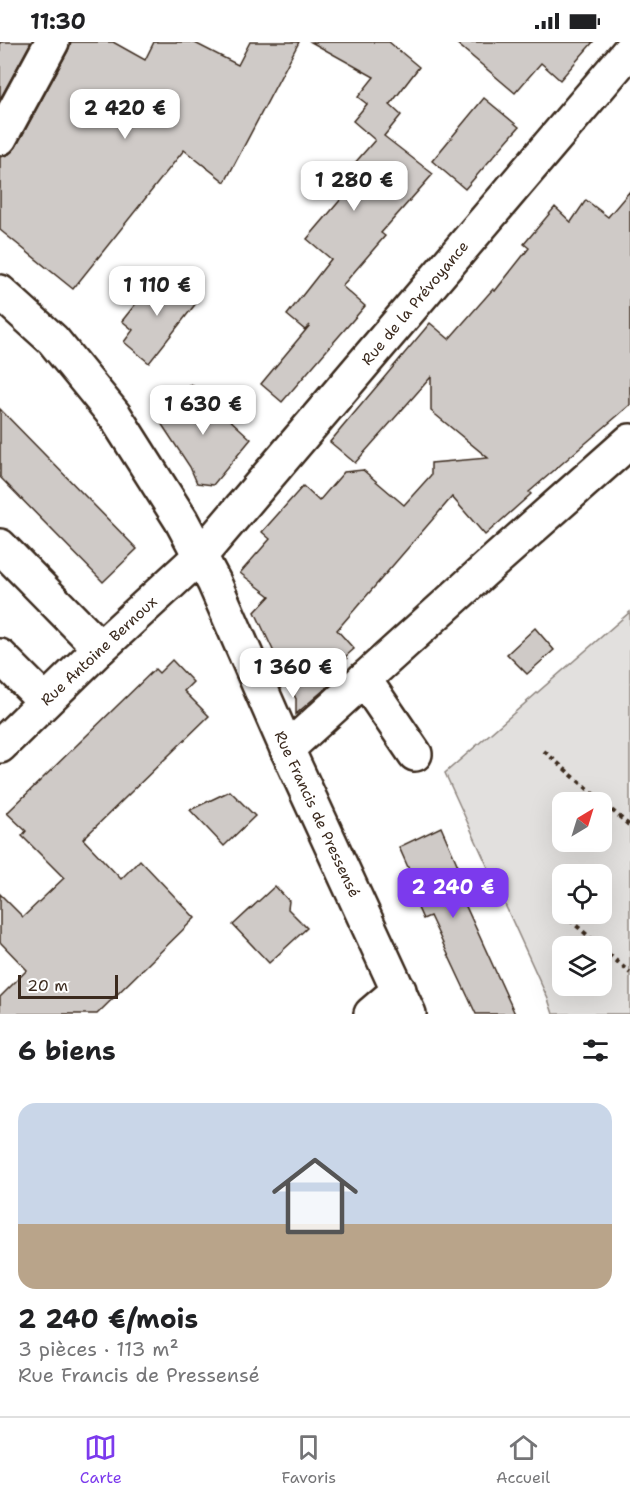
<!DOCTYPE html>
<html lang="fr">
<meta charset="utf-8">
<style>
:root{--surface:#fff;--page:#f6f6f6;--text:#202124;--muted:#757577;--line:#e0e0e0;--accent:#7c3aed}
body{margin:0;font-family:"Shantell Sans",sans-serif;background:var(--page);color:var(--text);height:100vh;display:flex;flex-direction:column;font-size:22px;white-space:nowrap}
*{box-sizing:border-box;margin:0}
p{font-size:20px;color:var(--muted)}
.icon{flex:none;width:33px;height:33px;fill:none;stroke:currentColor;stroke-width:2;stroke-linecap:round;stroke-linejoin:round}
.map{position:relative;height:972px;overflow:hidden}
.panel{display:flex;flex-direction:column;background:var(--surface);flex:1}
.panel>*{flex:none}
.needle{width:39px;rotate:38deg}
.controls{position:absolute;left:552px;top:750px;display:grid;gap:12px}
.controls a{display:grid;place-items:center;width:60px;height:60px;border-radius:12px;background:var(--surface);box-shadow:0 6px 24px #0002;font-size:30px}
.scale{position:absolute;left:18px;bottom:15px;width:100px;box-sizing:border-box;padding-left:6px;border:3px solid #3b2a1e;border-top:0;font-size:16px;line-height:21px;white-space:nowrap;color:#3b2a1e;-webkit-text-stroke:4px #fff;paint-order:stroke}
.price{position:absolute;translate:-50% -51px;padding:0 14px;border-radius:12px;background:#fff;color:#222;font-size:20px;line-height:39px;filter:drop-shadow(0 2px 3px #0008)}
.price::after{content:'';position:absolute;left:50%;top:36px;width:18px;height:14px;margin-left:-9px;background:inherit;clip-path:polygon(0 0,100% 0,50% 100%)}
.price.current{background:var(--accent);color:#fff}
ul{padding:0;list-style:none}
li{display:grid;align-content:center;gap:12px;height:318px;padding:0 18px}
li+li{border-top:2px solid var(--line)}
li span{display:grid;place-items:center;height:186px;border-radius:18px;color:#555}
li>.icon{margin-inline-start:auto}
span .icon{width:108px;height:108px;fill:#fffc;stroke-width:1}
li b{font-size:26px}
h2{display:flex;justify-content:space-between;align-items:center;height:72px;padding:0 18px;font-size:26px}
.status{display:flex;justify-content:space-between;align-items:center;height:42px;padding:0 30px;background:var(--surface);direction:ltr}
.status svg{height:16px;fill:currentColor}
.dock{display:flex;justify-content:space-around;align-items:center;height:84px;border-top:2px solid var(--line);background:var(--surface);font-size:16px;color:var(--muted)}
.dock a{display:grid;justify-items:center;gap:3px}
.dock .current{color:var(--accent)}
.map>svg:first-child{display:block}
.green{fill:#e2e0de;stroke:#8e857e;stroke-width:1.5;fill-rule:evenodd}
.building{fill:#cfcac7;stroke:#3b2a1e;stroke-width:1.5}
.lines{fill:none;stroke-linecap:round;stroke-linejoin:round}
.minor-casing{stroke:#3b2a1e;stroke-width:38}
.path{stroke:#3b2a1e;stroke-width:4;stroke-dasharray:4.5 4.5;stroke-linecap:butt}
.minor{stroke:#fff;stroke-width:33}
.labels{text-anchor:middle;dominant-baseline:central;stroke-width:4.5;stroke-linejoin:round;paint-order:stroke}
.street-label{font-size:15px;fill:#3b2a1e;stroke:#fff}
</style>
<div class="status"><b>11:30</b><svg viewBox="0 0 49 12"><path d="M0 12V9h3v3zM5 12V6h3v6zM10 12V3h3v9zM15 12V0h3v12zM26 1h20v11H26zM47 4h2v5h-2z"/></svg></div>
<div class="map">
<svg width="630" height="972" viewBox="0 0 630 972">
<rect width="100%" height="100%" fill="#fff"/>
<filter id="ink" filterUnits="userSpaceOnUse"><feTurbulence type="fractalNoise" baseFrequency=".0167" numOctaves="2"/><feDisplacementMap in="SourceGraphic" scale="12" xChannelSelector="R" yChannelSelector="G"/><feConvolveMatrix kernelMatrix="1 2 1 2 8 2 1 2 1" color-interpolation-filters="sRGB"/></filter>
<g filter="url(#ink)">
<path class="green" d="M630,570V972H553L548,957L445,731ZM562,760H602V800H562ZM562,832H602V872H562ZM562,904H602V944H562Z"/>
<g class="building">
<path d="M0,0H31L0,57Z"/>
<path d="M71,0H113L145,18L154,0H193L238,23L250,0H299L225,140L184,108L73,247L0,188V115L9,112L16,105L68,9Z"/>
<path d="M311,0H389L419,25L390,63L401,73L384,94L433,132L381,191L385,194L342,244L365,264L282,360L261,342L310,283L305,288L287,273L331,217L307,197L342,156L332,147L375,98L353,79L367,62L358,55L374,35Z"/>
<path d="M455,0H593L560,38L541,21L515,51Z"/>
<path d="M484,56L519,85L465,147L432,119Z"/>
<path d="M630,149V363L529,450L531,452L485,493L452,455L337,588L354,607L345,615L347,617L334,626L340,634L296,672V657L255,570L270,554L240,531L270,497L262,490L303,444L319,459L344,430L363,428L404,463L431,433V421L488,416L431,369V335L355,421L330,400L430,281L449,297L493,247L495,249L529,206L524,202L555,165L571,180L586,158L608,175Z"/>
<path d="M161,230L197,260L149,321L124,300L133,288L122,279Z"/>
<path d="M191,342L251,397L213,443L197,441L190,425L159,378Z"/>
<path d="M0,367L137,507L103,540L0,435Z"/>
<path d="M535,586L554,608L527,632L507,612Z"/>
<path d="M172,618L193,640L184,649L209,674L83,797L121,837L140,818L195,876L97,972H0V955L27,928L0,900V852L23,875L64,836L22,794L26,789L7,771L155,627L159,631Z"/>
<path d="M230,749L255,774L224,804L190,768Z"/>
<path d="M441,785L472,856L464,860L515,972H476L430,874L423,877L404,835L411,832L399,805Z"/>
<path d="M275,844L289,859L288,867L307,886L269,921L233,883Z"/>
</g>
<g class="lines">
<defs>
<g id="minor">
<path d="M0,96L52,0"/>
<path d="M0,250L53,298L115,374L181,478L214,540L287,707L409,972"/>
<path d="M0,504L100,606"/>
<path d="M0,614L45,659"/>
<path d="M364,637L415,712"/>
<path d="M0,704L100,606L200,514L630,8"/>
<path d="M287,707L498,516L630,399"/>
<path d="M371,972L399,948"/>
</g>
</defs>
<use href="#minor" class="minor-casing"/>
<g class="path">
<path d="M544,709L630,784"/>
<path d="M556,866L600,904"/>
<path d="M602,906L630,931"/>
</g>
<use href="#minor" class="minor"/>
</g>
</g>
<g class="labels">
<g class="street-label">
<text transform="translate(415 261) rotate(-50)">Rue de la Prévoyance</text>
<text transform="translate(99 609) rotate(-43)">Rue Antoine Bernoux</text>
<text transform="translate(317 772) rotate(65)">Rue Francis de Pressensé</text>
</g>
</g>
</svg>
<div class="controls">
<a><svg class="needle" viewBox="-14 -14 28 28"><path d="M0-13l5 13h-10z" fill="#e53935"/><path d="M0 13l5-13h-10z" fill="#757577"/></svg></a>
<a><svg class="icon" aria-label="locate" viewBox="0 0 24 24"><circle cx="12" cy="12" r="6"/><path d="M12 2v4M12 18v4M2 12h4M18 12h4"/></svg></a>
<a><svg class="icon" aria-label="layers" viewBox="0 0 24 24"><path d="M12 4l9 5-9 5-9-5zM3 14l9 5 9-5"/></svg></a>
</div>
<div class="scale">20 m</div>
<b class="price" style="left:125px;top:98px">2 420 €</b>
<b class="price" style="left:354px;top:170px">1 280 €</b>
<b class="price" style="left:157px;top:275px">1 110 €</b>
<b class="price" style="left:203px;top:394px">1 630 €</b>
<b class="price" style="left:293px;top:657px">1 360 €</b>
<b class="price current" style="left:453px;top:877px">2 240 €</b>
</div>
<section class="panel">
<h2>6 biens<svg class="icon" aria-label="filters" viewBox="0 0 24 24"><path d="M4 7h16M4 17h16"/><circle cx="9" cy="7" r="2"/><circle cx="15" cy="17" r="2"/></svg></h2>
<ul>
<li><span style="background:linear-gradient(#c9d6e8 65%,#b9a48a 0)"><svg class="icon" aria-label="home" viewBox="0 0 24 24"><path d="M3 11l9-7 9 7M6 9v11h12V9"/></svg></span><div><b>2 240 €/mois</b><p>3 pièces · 113 m²</p><p>Rue Francis de Pressensé</p></div></li>
</ul>
</section>
<nav class="dock">
<a class="current"><svg class="icon" aria-label="map" viewBox="0 0 24 24"><path d="M3 6l6-2 6 2 6-2v14l-6 2-6-2-6 2zM9 4v14M15 6v14"/></svg>Carte</a>
<a><svg class="icon" aria-label="saved" viewBox="0 0 24 24"><path d="M7 4h10v16l-5-4-5 4z"/></svg>Favoris</a>
<a><svg class="icon" aria-label="home" viewBox="0 0 24 24"><path d="M3 11l9-7 9 7M6 9v11h12V9"/></svg>Accueil</a>
</nav>
